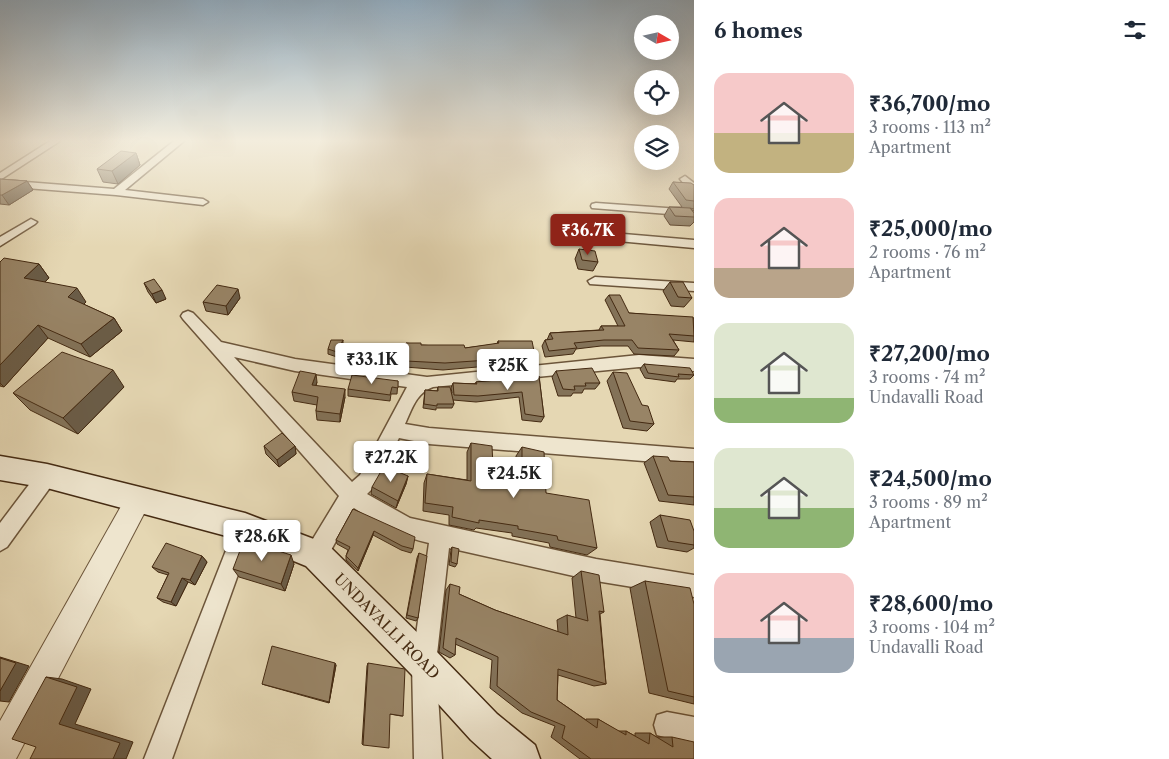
<!DOCTYPE html>
<meta charset="utf-8">
<style>
:root{--surface:#fff;--page:#f2f2f3;--text:#1f2937;--muted:#747a83;--accent:#8f2418}
body{margin:0;font-family:"Libre Caslon Text",serif;background:var(--page);color:var(--text);height:100vh;display:flex;flex-direction:column;font-size:19px;white-space:nowrap}
*{box-sizing:border-box;margin:0}
p{font-size:16px;color:var(--muted)}
.icon{flex:none;width:28px;height:28px;fill:none;stroke:currentColor;stroke-width:2;stroke-linecap:round;stroke-linejoin:round}
.map{position:relative;flex:1;overflow:hidden}
.side{display:flex;flex-direction:column;background:var(--surface);width:475px}
.side>*{flex:none}
.needle{width:32px;rotate:99deg}
.tools{position:absolute;left:634px;top:15px;display:grid;gap:10px}
.tools a{display:grid;place-items:center;width:45px;height:45px;border-radius:50%;background:var(--surface);box-shadow:0 5px 20px #0002;font-size:25px}
.price{position:absolute;translate:-50% -42px;padding:0 11px;border-radius:5px;background:#fff;color:#222;font-size:16px;line-height:32px;filter:drop-shadow(0 1px 2px #0008)}
.price::after{content:'';position:absolute;left:50%;top:30px;width:15px;height:11px;margin-left:-8px;background:inherit;clip-path:polygon(0 0,100% 0,50% 100%)}
.price.active{background:var(--accent);color:#fff}
ul{padding:0;list-style:none}
li{display:flex;align-items:center;gap:15px;height:125px;padding:0 20px}
li span{display:grid;place-items:center;flex:none;width:140px;height:100px;border-radius:15px;color:#555}
li>.icon{margin-inline-start:auto}
span .icon{width:60px;height:60px;fill:#fffc;stroke-width:1}
li b{font-size:21px}
h2{display:flex;justify-content:space-between;align-items:center;height:60px;padding:0 20px;font-size:21px}
main{display:flex;flex:1;min-height:0}
.map>svg:first-child{display:block}
.lines{fill:none;stroke-linecap:round;stroke-linejoin:round}
.minor-casing{stroke:#6c553a;stroke-width:3}
.tertiary-casing{stroke:#6c553a;stroke-width:2}
.secondary-casing{stroke:#442a12;stroke-width:3}
.minor{fill:#eee5ce;fill-rule:evenodd}
.tertiary{fill:#eee5ce;fill-rule:evenodd}
.secondary{fill:#eee5ce;fill-rule:evenodd}
.wall{fill:#837258;stroke:#442a12}
.shaded-wall{fill:#6a5c47;stroke:#442a12}
.building{fill:#988466;stroke:#442a12}
.labels{text-anchor:middle;dominant-baseline:central;stroke-width:4;stroke-linejoin:round;paint-order:stroke}
.near-street-label{font-size:15px;fill:#442a12;stroke:#eee5ce}
</style>
<main>
<div class="map">
<svg width="694" height="759" viewBox="0 0 694 759">
<rect width="100%" height="100%" fill="#e5d7b3"/>
<filter id="stains"><feTurbulence type="fractalNoise" baseFrequency=".004" numOctaves="4"/><feColorMatrix values="0 0 0 0 .2 0 0 0 0 .09 0 0 0 0 .02 0 0 0 .5 -.17"/></filter>
<radialGradient id="worn" r=".72"><stop offset=".6" stop-color="#630" stop-opacity="0"/><stop offset="1" stop-color="#630" stop-opacity=".3"/></radialGradient>
<g class="lines">
<defs>
<g id="minor">
<path d="M50,141H60L0,180L114,189L174,141H184L125,190L203,199L208,202L203,205L116,195L0,186V173Z"/>
<path d="M685,176L694,183V192L690,191L680,179Z"/>
<path d="M596,203L694,210V216L592,208L591,206L592,204Z"/>
<path d="M31,219L37,222L35,224L0,246V237Z"/>
<path d="M600,232L694,240V248L596,239L594,236Z"/>
<path d="M595,277L694,283V291L590,284L588,281Z"/>
<path d="M188,311L193,313L221,342L295,359L427,377L639,355L694,359V371L639,367L433,387C416,393 412,409 405,424L429,428L694,449V465L429,444L399,438L374,487L367,494L410,518L596,559L694,575V597L596,581L449,548L436,663L442,759H414L412,663L429,543C401,537 378,524 354,508L324,563L316,566L308,563L305,555L308,547L339,496L183,319L181,316L183,313ZM234,357L295,371L407,387L360,475L352,482Z"/>
<path d="M47,467L54,470L57,476L54,482L7,547L0,551V523L40,470Z"/>
<path d="M245,517L252,520L255,527L172,759H144L238,520Z"/>
<path d="M667,712L694,717V745L657,735L654,725L657,715Z"/>
</g>
<path id="tertiary" d="M138,488L147,492L150,500L147,508L16,759H0V721L129,492Z"/>
<path id="secondary" d="M0,456L47,464L245,513L327,544L436,651L497,714L535,745L540,759H492L471,740L412,675L306,566L245,541L47,488L0,480Z"/>
</defs>
<use href="#minor" class="minor-casing"/>
<use href="#tertiary" class="tertiary-casing"/>
<use href="#secondary" class="secondary-casing"/>
<use href="#minor" class="minor"/>
<use href="#tertiary" class="tertiary"/>
<use href="#secondary" class="secondary"/>
</g>
<g class="wall">
<path d="M136,153L140,165L118,184L103,182L97,169Z"/>
<path d="M0,179L27,181L33,190L9,205L0,204Z"/>
<path d="M673,182L694,185V209L690,208L693,211L694,210V222L690,226L670,225L664,216L669,207H682L669,189Z"/>
<path d="M579,249L598,262L593,271L578,269L575,259Z"/>
<path d="M0,262L39,264L49,278L45,282L86,302L83,304L114,318L122,331L90,357L48,338L4,387L0,386Z"/>
<path d="M670,282L692,298L684,307L671,306L663,291Z"/>
<path d="M144,283L166,299L156,303L148,292Z"/>
<path d="M609,295L629,313L694,318V342L673,340L679,350L674,356L634,354L628,346H601L576,349L573,354L545,357L542,346L545,340H547L550,333L599,330L601,326H618L605,300Z"/>
<path d="M240,298L228,315L206,311L203,302Z"/>
<path d="M498,341L534,351L531,358L502,361L500,365L443,370L405,367V349L406,343L421,345L465,348L497,344Z"/>
<path d="M343,345L337,357L328,354V349Z"/>
<path d="M644,364L694,375L690,379H677L675,382L645,378L640,369Z"/>
<path d="M556,371L600,383L595,389H584L582,393H573L571,396H558L552,377Z"/>
<path d="M613,372L642,405L654,424L647,431L623,428L607,381Z"/>
<path d="M539,376L544,417L541,422L522,420L519,397L476,402L453,400L454,404L452,408H436V410L423,408L425,390L437,391L438,387L452,393L451,388L453,383L475,384L476,382Z"/>
<path d="M398,381L397,394H391L390,401L348,396V389Z"/>
<path d="M317,382L316,386L345,397L340,422L317,420L316,411L317,405L294,401L292,392Z"/>
<path d="M124,387L78,434L30,410L13,393Z"/>
<path d="M471,443L494,486L514,489L516,487V456L522,447L546,493L597,548L587,555L550,547L549,543L512,536V533L476,528L474,530L449,525V515L423,511L424,483L427,474L467,480V452Z"/>
<path d="M264,446H295L296,454L279,467L266,454Z"/>
<path d="M653,456L670,461L694,462V505L659,501L644,463Z"/>
<path d="M408,476L406,484L396,508L371,494L372,487Z"/>
<path d="M353,509L413,549L411,553L401,550L373,535L358,571L346,560V556L348,550L337,544L336,540Z"/>
<path d="M660,515L694,531V548L687,552L657,547L650,522Z"/>
<path d="M452,547L457,564L455,567L449,565L451,550Z"/>
<path d="M419,553L418,618L416,621L406,618L417,558Z"/>
<path d="M202,556L207,562L195,585L188,582L176,606L163,602L157,598L168,575L158,572L152,567Z"/>
<path d="M294,564L285,591L239,577L233,569Z"/>
<path d="M581,571L604,612L600,614L606,684L594,686L558,675L557,700L586,720V719H598L618,731H626L635,736V733H650L656,737H672L694,759H580L551,737L555,726L522,713L490,688L492,660L455,644V655L450,658L439,652L446,590L450,584L459,594L495,610L558,632L557,620L567,615L576,618L572,578Z"/>
<path d="M645,581L694,604V704L649,693L630,588Z"/>
<path d="M368,663L403,716H401L390,714L363,745L362,744L367,666Z"/>
<path d="M336,665L329,703L265,685L262,684Z"/>
</g>
<g class="shaded-wall">
<path d="M136,153L140,165L118,184L112,171Z"/>
<path d="M27,181L33,190L9,205L2,195Z"/>
<path d="M39,264L49,278L34,292L24,278Z"/>
<path d="M77,288L86,302L77,311L68,297Z"/>
<path d="M238,289L240,298L228,315L226,306Z"/>
<path d="M162,290L166,299L156,303L152,294Z"/>
<path d="M114,318L122,331L90,357L81,344Z"/>
<path d="M38,325L48,338L4,387L0,383V365Z"/>
<path d="M343,340V345L337,357V352Z"/>
<path d="M113,370L124,387L78,434L63,418Z"/>
<path d="M316,374L317,382L313,394L312,385Z"/>
<path d="M345,389V397L340,422V414Z"/>
<path d="M295,446L296,454L279,467L277,460Z"/>
<path d="M408,476L406,484L396,508L398,501Z"/>
<path d="M374,531L373,535L358,571V568Z"/>
<path d="M291,555L294,564L285,591L281,584Z"/>
<path d="M202,556L207,562L195,585L190,580Z"/>
<path d="M182,578L188,582L176,606L171,602Z"/>
<path d="M0,657L29,666L9,702L0,701Z"/>
<path d="M335,663L336,665L329,703V702Z"/>
<path d="M46,677L62,679L91,689L75,724L133,742L126,759H113L59,724Z"/>
</g>
<g class="building">
<path d="M121,151L136,153L112,171L97,169Z"/>
<path d="M0,179L27,181L2,195H0Z"/>
<path d="M673,182L691,183L694,185V201L686,200Z"/>
<path d="M669,207L690,208L694,213V217L675,216Z"/>
<path d="M579,249L595,251L598,262L582,260Z"/>
<path d="M4,258L39,264L24,278L77,288L68,297L114,318L81,344L38,325L0,365V262Z"/>
<path d="M154,279L162,290L152,294L144,283Z"/>
<path d="M670,282H683L692,298L678,297Z"/>
<path d="M217,285L238,289L226,306L203,302Z"/>
<path d="M609,295H620L629,313L693,317L694,336L669,334L679,350L638,348L632,340H604L574,343L577,348L549,351L545,340L553,339L550,333L604,330L601,326H625Z"/>
<path d="M331,340H343L337,352L328,349Z"/>
<path d="M498,341H532L534,351L503,354V359L445,363L406,361V343H421V345H464L465,348L499,343Z"/>
<path d="M62,352L113,370L63,418L13,393Z"/>
<path d="M644,364L690,368L694,375L678,374L679,377L648,373Z"/>
<path d="M592,368L600,383H585L586,386H574L575,390L563,389L556,371Z"/>
<path d="M300,371L316,374L312,385L345,389L340,414L316,411L318,397L292,392Z"/>
<path d="M613,372L627,373L642,405L648,406L654,424L630,421Z"/>
<path d="M352,375L398,381V388L392,387L390,395L348,389Z"/>
<path d="M539,376L544,417L525,414L522,392L478,396L454,395L453,383L477,384L476,382Z"/>
<path d="M438,387H450L454,404H437V406L424,404L425,390L438,391Z"/>
<path d="M282,433L295,446L277,460L264,446Z"/>
<path d="M471,443L492,446L494,486L516,489V487L522,488V447L544,452L546,493L589,500L597,548L558,540L557,536L518,529V526L479,520V523L452,517L453,507L425,503L427,474L471,481Z"/>
<path d="M653,456L668,457L670,461L694,462V497L668,495Z"/>
<path d="M384,466L408,476L398,501L372,487Z"/>
<path d="M353,509L415,537L413,549L402,546L374,531L358,568L346,556L350,547L336,540Z"/>
<path d="M660,515L690,520L694,531V545L668,541Z"/>
<path d="M244,540L291,555L281,584L233,569Z"/>
<path d="M166,543L202,556L190,580L182,578L171,602L157,598L169,573L152,567Z"/>
<path d="M452,547L459,549L457,564L451,562Z"/>
<path d="M419,553L427,556L418,618L407,615Z"/>
<path d="M581,571L599,575L604,612L599,611L606,684L558,669L557,700L597,728L598,719L626,735V731L649,744L650,733L673,747L672,737L694,742V759H591L562,738L565,726L531,712L497,686L498,657L456,638L455,655L443,648L450,584L460,587L459,594L495,610L568,635L567,615L588,621Z"/>
<path d="M645,581L690,588L694,604V697L668,691Z"/>
<path d="M272,646L335,663L329,702L262,684Z"/>
<path d="M0,658L16,663L0,691Z"/>
<path d="M368,663L405,669L403,716L390,714L389,748L363,745Z"/>
<path d="M46,677L77,687L59,724L120,743L113,759H30L36,747L12,739Z"/>
</g>
<linearGradient id="sky" x2="0" y2="1"><stop stop-color="#91aabd"/><stop offset="0.57" stop-color="#f3eddd"/><stop offset="1" stop-color="#f3eddd" stop-opacity="0"/></linearGradient>
<rect width="694" height="247" fill="url(#sky)"/>
<g class="labels">
<g class="near-street-label">
<text transform="translate(387 626) rotate(45)">UNDAVALLI ROAD</text>
</g>
</g>
<rect width="100%" height="100%" filter="url(#stains)"/>
<rect width="100%" height="100%" fill="url(#worn)"/>
</svg>
<div class="tools">
<a><svg class="needle" viewBox="-14 -14 28 28"><path d="M0-13l5 13h-10z" fill="#e53935"/><path d="M0 13l5-13h-10z" fill="#747a83"/></svg></a>
<a><svg class="icon" aria-label="locate" viewBox="0 0 24 24"><circle cx="12" cy="12" r="6"/><path d="M12 2v4M12 18v4M2 12h4M18 12h4"/></svg></a>
<a><svg class="icon" aria-label="layers" viewBox="0 0 24 24"><path d="M12 4l9 5-9 5-9-5zM3 14l9 5 9-5"/></svg></a>
</div>
<b class="price active" style="left:588px;top:256px">₹36.7K</b>
<b class="price" style="left:372px;top:385px">₹33.1K</b>
<b class="price" style="left:508px;top:391px">₹25K</b>
<b class="price" style="left:391px;top:483px">₹27.2K</b>
<b class="price" style="left:514px;top:499px">₹24.5K</b>
<b class="price" style="left:262px;top:562px">₹28.6K</b>
</div>
<section class="side">
<h2>6 homes<svg class="icon" aria-label="filters" viewBox="0 0 24 24"><path d="M4 7h16M4 17h16"/><circle cx="9" cy="7" r="2"/><circle cx="15" cy="17" r="2"/></svg></h2>
<ul>
<li><span style="background:linear-gradient(#f6c9c9 60%,#c2b280 0)"><svg class="icon" aria-label="home" viewBox="0 0 24 24"><path d="M3 11l9-7 9 7M6 9v11h12V9"/></svg></span><div><b>₹36,700/mo</b><p>3 rooms · 113 m²</p><p>Apartment</p></div></li>
<li><span style="background:linear-gradient(#f6c9c9 70%,#b9a48a 0)"><svg class="icon" aria-label="home" viewBox="0 0 24 24"><path d="M3 11l9-7 9 7M6 9v11h12V9"/></svg></span><div><b>₹25,000/mo</b><p>2 rooms · 76 m²</p><p>Apartment</p></div></li>
<li><span style="background:linear-gradient(#dfe7d0 75%,#8fb573 0)"><svg class="icon" aria-label="home" viewBox="0 0 24 24"><path d="M3 11l9-7 9 7M6 9v11h12V9"/></svg></span><div><b>₹27,200/mo</b><p>3 rooms · 74 m²</p><p>Undavalli Road</p></div></li>
<li><span style="background:linear-gradient(#dfe7d0 60%,#8fb573 0)"><svg class="icon" aria-label="home" viewBox="0 0 24 24"><path d="M3 11l9-7 9 7M6 9v11h12V9"/></svg></span><div><b>₹24,500/mo</b><p>3 rooms · 89 m²</p><p>Apartment</p></div></li>
<li><span style="background:linear-gradient(#f6c9c9 65%,#9aa5b1 0)"><svg class="icon" aria-label="home" viewBox="0 0 24 24"><path d="M3 11l9-7 9 7M6 9v11h12V9"/></svg></span><div><b>₹28,600/mo</b><p>3 rooms · 104 m²</p><p>Undavalli Road</p></div></li>
</ul>
</section>
</main>
